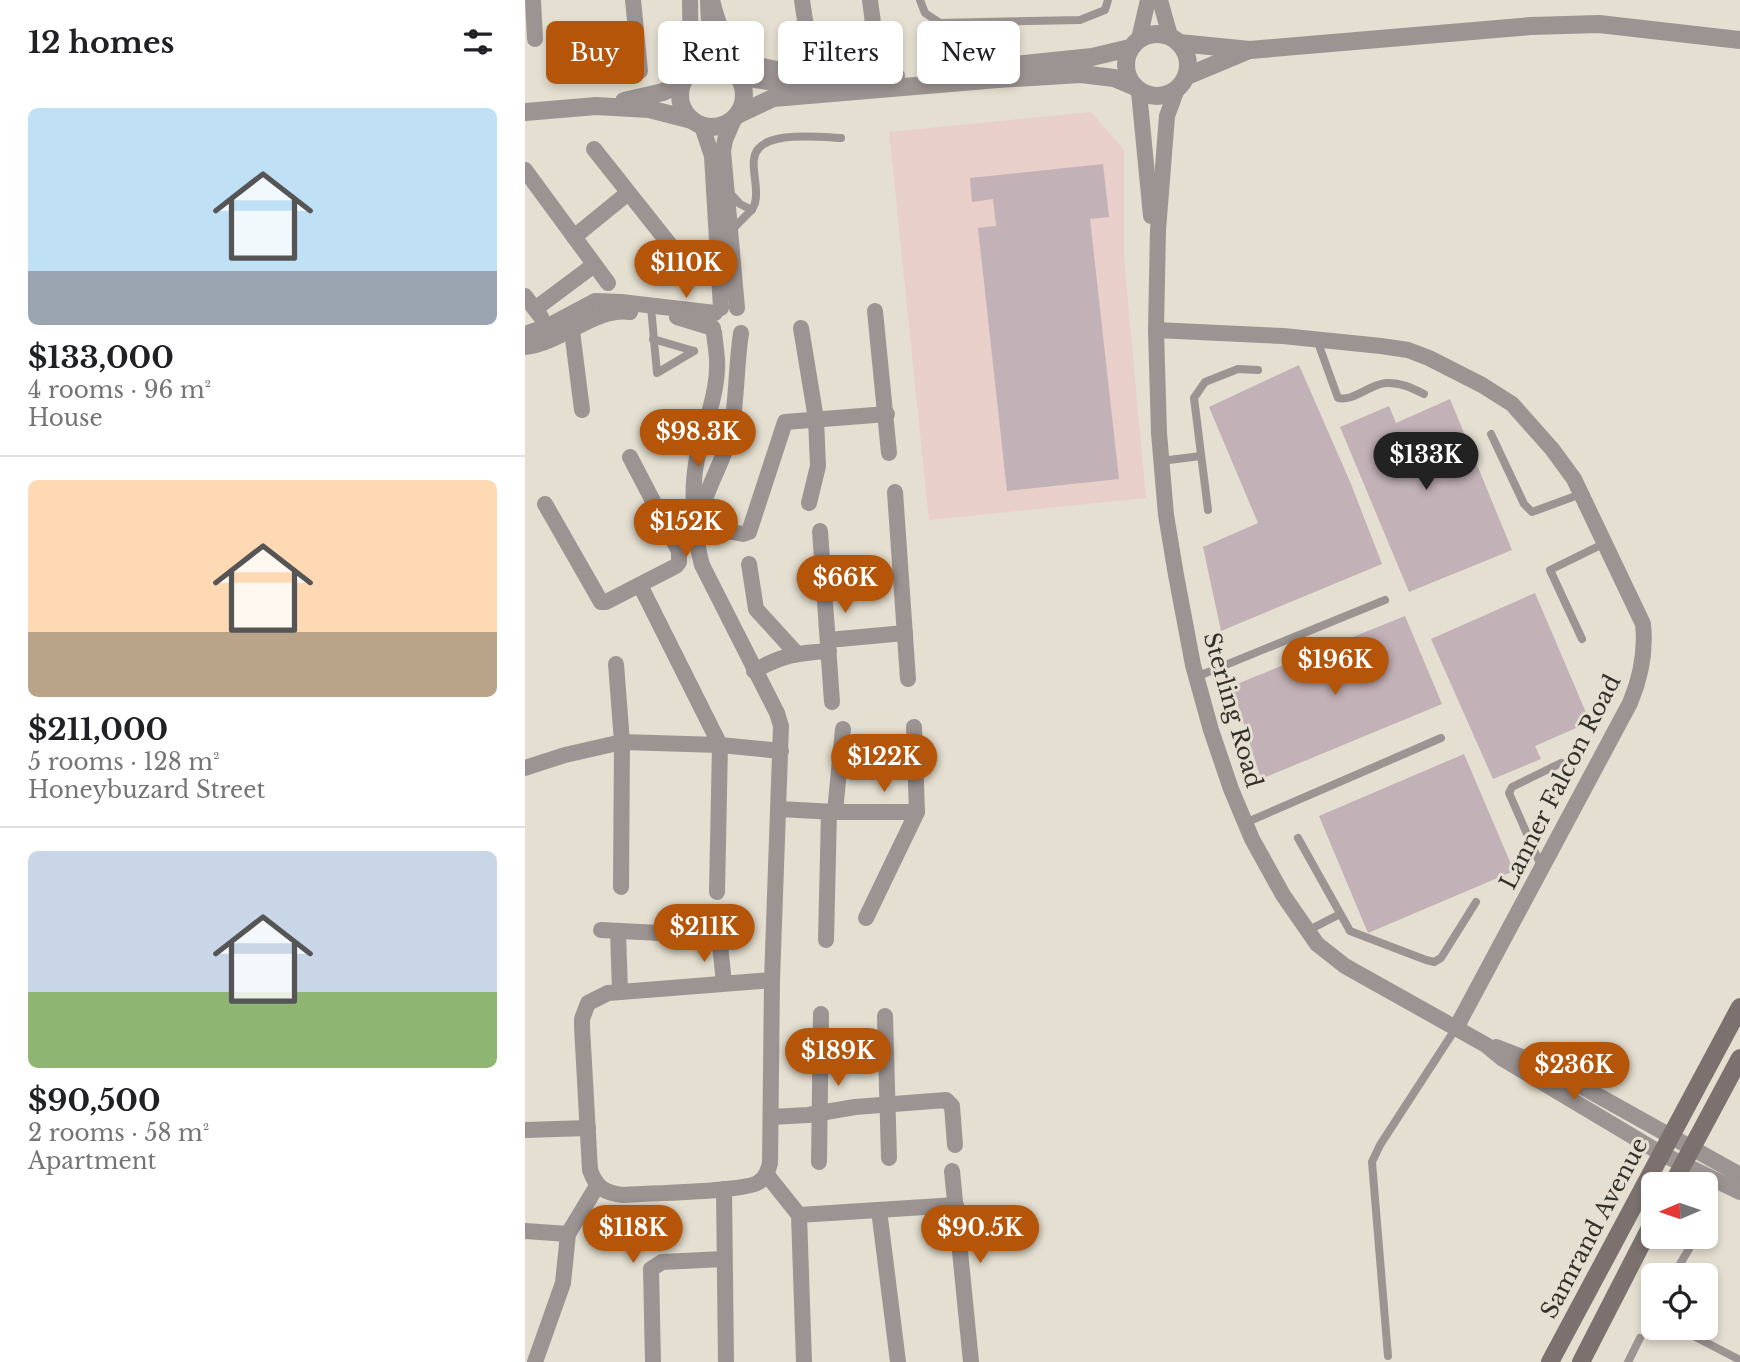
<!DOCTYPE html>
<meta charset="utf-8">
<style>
:root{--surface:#fff;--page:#f2f2f2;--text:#202124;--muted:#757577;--line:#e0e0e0;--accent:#b4550a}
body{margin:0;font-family:"Libre Baskerville",serif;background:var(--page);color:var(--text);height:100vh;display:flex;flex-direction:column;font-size:26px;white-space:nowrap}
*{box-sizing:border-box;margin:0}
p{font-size:23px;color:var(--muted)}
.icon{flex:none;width:38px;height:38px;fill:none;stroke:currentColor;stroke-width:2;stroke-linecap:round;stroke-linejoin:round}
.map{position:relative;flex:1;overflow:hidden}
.drawer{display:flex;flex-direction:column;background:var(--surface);width:525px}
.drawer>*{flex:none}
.top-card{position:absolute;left:21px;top:21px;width:665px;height:63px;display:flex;gap:14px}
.needle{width:46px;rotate:268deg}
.fabs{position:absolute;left:1116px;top:1172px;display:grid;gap:14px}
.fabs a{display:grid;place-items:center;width:77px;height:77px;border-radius:10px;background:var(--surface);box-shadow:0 4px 10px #0003;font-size:35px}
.price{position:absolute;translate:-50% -60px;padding:0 16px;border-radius:24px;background:var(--accent);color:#fff;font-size:23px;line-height:46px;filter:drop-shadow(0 2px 4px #0008)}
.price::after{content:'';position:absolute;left:50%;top:42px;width:21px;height:16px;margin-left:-10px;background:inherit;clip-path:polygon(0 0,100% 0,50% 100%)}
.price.selected{background:#222;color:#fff}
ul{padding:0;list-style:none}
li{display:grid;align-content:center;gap:14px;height:371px;padding:0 28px}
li+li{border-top:2px solid var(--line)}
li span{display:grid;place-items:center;height:217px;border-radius:10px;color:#555}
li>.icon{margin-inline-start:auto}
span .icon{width:126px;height:126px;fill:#fffc;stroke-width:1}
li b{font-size:30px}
h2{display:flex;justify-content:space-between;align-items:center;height:84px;padding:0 28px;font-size:30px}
.chip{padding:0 24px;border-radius:10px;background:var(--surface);box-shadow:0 4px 10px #0003;font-size:24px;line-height:63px}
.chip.selected{background:var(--accent);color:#fff}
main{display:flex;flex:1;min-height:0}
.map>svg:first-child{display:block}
.industrial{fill:#e8cfc9}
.building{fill:#c2b1b7}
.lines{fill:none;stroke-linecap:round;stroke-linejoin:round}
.service{stroke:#9c9493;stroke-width:8}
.minor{stroke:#9c9493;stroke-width:16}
.tertiary{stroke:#9c9493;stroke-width:18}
.secondary{stroke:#7c716e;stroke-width:18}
.labels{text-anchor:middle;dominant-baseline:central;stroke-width:6;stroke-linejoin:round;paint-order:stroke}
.street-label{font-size:23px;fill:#32302a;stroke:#e4dfd0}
</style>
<main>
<section class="drawer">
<h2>12 homes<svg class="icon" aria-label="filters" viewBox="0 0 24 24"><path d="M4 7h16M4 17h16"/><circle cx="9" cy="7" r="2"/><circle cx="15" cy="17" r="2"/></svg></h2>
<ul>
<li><span style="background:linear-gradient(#bfe0f5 75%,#9aa5b1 0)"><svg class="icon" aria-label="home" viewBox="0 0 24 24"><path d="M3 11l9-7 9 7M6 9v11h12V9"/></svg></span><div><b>$133,000</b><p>4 rooms · 96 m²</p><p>House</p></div></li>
<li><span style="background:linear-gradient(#ffd9b3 70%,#b9a48a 0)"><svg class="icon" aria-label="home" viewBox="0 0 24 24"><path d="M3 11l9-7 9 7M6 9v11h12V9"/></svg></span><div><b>$211,000</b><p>5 rooms · 128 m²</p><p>Honeybuzard Street</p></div></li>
<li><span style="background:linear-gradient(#c9d6e8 65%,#8fb573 0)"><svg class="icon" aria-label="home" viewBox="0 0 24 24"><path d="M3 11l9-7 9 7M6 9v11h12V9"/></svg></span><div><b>$90,500</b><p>2 rooms · 58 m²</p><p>Apartment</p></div></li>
</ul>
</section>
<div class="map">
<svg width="1215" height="1362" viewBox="0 0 1215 1362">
<rect width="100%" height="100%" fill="#e4dfd0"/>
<path class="industrial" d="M566,112L599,150V259L621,498L404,520L364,132Z"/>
<g class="building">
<path d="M578,164L584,217L565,219L594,479L482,491L453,228L471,226L468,199L447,202L445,178Z"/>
<path d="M774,365L826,484L857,564L696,631L678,547L733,523L684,407Z"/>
<path d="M925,399L987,550L884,592L815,427L864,406L871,423Z"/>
<path d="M1010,593L1065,722L1010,746L1016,759L968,779L906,639Z"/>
<path d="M880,616L917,704L736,779L707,686Z"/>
<path d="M939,754L989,871L843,933L794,816Z"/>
</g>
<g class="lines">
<g class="service">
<path d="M395,0L400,13L415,23L555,20L580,10L583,0"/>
<path d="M205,193L215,204L227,210"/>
<path d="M207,232C213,220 227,214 230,203C234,189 227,173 229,159C232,129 295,137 316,138"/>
<path d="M126,307L132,373L169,351"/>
<path d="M128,339L169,351"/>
<path d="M792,340L813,398C828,402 845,384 861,383C875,382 887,388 899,394"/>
<path d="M966,434L999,504L1007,512L1056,494"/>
<path d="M636,461L676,456"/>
<path d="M683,510L669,398L680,382L713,369L733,370"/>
<path d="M1057,639L1025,570L1080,543"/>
<path d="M671,677L860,600"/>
<path d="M720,823L916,738"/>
<path d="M773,838L825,931L901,960L909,962L916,958L951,902"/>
<path d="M1017,868L984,793L987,787L1036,763"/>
<path d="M782,931L815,914"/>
<path d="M1148,1276L1171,1237"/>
<path d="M1153,1328L1215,1360"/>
<path d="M863,1356L847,1162L855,1145L931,1028"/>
<path d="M1103,1362L1115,1338"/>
</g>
<g class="minor">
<path d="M8,0L10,39"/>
<path d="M108,0L115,71"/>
<path d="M165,0L166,71"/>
<path d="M277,0L284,47L291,52L343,47C353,37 346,13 345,0"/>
<path d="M635,0L645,36"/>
<path d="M183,2C184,29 184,42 198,66"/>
<path d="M614,39L623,0"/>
<path d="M652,89L642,116L633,230L631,330L634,433L641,515L651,575L668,665L686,730L706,789L727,839L758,895L792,944L820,966L961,1045L978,1059L1137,1154L1215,1192"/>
<path d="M614,92L626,216"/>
<path d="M209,119L200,140L198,151L212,308"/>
<path d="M177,126L187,156L196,308"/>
<path d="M69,149L153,255L159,280"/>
<path d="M0,170L83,283"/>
<path d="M49,237L103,193"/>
<path d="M0,296L16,317"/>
<path d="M10,309L69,265"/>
<path d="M350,311L364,453"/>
<path d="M152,317L188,328"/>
<path d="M43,323L47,331L57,410"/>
<path d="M276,328L291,419L293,466L284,503"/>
<path d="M631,330L758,336L856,346L883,350L904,358L957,385L987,404L1027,449L1049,479L1118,624C1121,652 1116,677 1105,703L931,1028"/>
<path d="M189,332C190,344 193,357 192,369C191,401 176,432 171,464C166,494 169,536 177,565L252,713L256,726L247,980L245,1163C243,1171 241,1177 234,1182C221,1192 121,1193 98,1195C79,1193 71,1187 65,1170L57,1027V1019L63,1003L83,993L247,980"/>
<path d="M0,334L23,326L70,301L96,302L190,313"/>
<path d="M0,347C37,343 70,307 105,312"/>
<path d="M370,492L383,679"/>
<path d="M20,504L76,602H81L151,566L154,562V551L105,457"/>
<path d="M175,515C182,486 199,461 206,432C212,399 211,366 216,333"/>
<path d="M175,526L218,534L224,532L260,422L362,414"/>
<path d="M295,531L307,702"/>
<path d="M224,564L231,609L271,653"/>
<path d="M115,585L195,745L192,892"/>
<path d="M303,640L380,633"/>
<path d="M91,664L97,742L96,887"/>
<path d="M229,671C258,655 271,653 304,651"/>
<path d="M0,768L40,755L97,742L195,745L256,751"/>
<path d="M254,809L310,812H392L389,727"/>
<path d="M310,812L318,729"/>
<path d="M341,918L392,812"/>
<path d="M76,930L194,936L199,983"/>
<path d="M93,931L95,992"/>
<path d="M301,940L304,812"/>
<path d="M360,1016L364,1158"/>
<path d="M971,1047L1020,1066L1215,1175"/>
<path d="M246,1117L283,1115L330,1107L421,1100L427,1106L430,1145"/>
<path d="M0,1130L63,1128"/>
<path d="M294,1162L296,1014"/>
<path d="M427,1171L446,1362"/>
<path d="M242,1175L274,1215L431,1205"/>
<path d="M199,1189L201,1362"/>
<path d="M354,1210L373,1362"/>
<path d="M274,1215L279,1362"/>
<path d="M0,1231L43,1234"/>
<path d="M10,1362L38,1283L43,1234L72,1186"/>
<path d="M128,1362L126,1269L137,1262L198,1259"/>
</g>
<g class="tertiary">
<path d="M186,0C199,53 214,67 269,72"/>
<circle cx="632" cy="65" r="31"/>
<path d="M654,43L725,50L1006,26L1074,24L1215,40"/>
<circle cx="187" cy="95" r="32"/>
<path d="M470,67L567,57L605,48"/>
<path d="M304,74L371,76"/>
<path d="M212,76L249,82L317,81"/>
<path d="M662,76L722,51"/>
<path d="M99,101L138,92L158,82"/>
<path d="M0,112L71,106L124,109L167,120"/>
<path d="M212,115L248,98L473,79L556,74L589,78L608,86"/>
</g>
<g class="secondary">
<path d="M1147,1185L1215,1058"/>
<path d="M1025,1362L1215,1007"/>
<path d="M1056,1362L1129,1220"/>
</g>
</g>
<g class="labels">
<g class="street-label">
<text transform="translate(708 710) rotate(74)">Sterling Road</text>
<text transform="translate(1035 782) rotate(-63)">Lanner Falcon Road</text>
<text transform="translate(1069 1228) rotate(-62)">Samrand Avenue</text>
</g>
</g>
</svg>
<div class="fabs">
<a><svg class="needle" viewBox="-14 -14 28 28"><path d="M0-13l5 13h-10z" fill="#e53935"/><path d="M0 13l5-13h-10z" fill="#757577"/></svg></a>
<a><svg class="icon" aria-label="locate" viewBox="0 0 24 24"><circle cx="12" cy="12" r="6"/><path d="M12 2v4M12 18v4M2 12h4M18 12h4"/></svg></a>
</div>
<b class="price" style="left:161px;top:300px">$110K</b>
<b class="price" style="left:173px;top:469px">$98.3K</b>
<b class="price selected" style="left:901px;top:492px">$133K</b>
<b class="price" style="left:161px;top:559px">$152K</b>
<b class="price" style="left:320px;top:615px">$66K</b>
<b class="price" style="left:810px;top:697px">$196K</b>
<b class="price" style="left:359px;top:794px">$122K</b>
<b class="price" style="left:179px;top:964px">$211K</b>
<b class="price" style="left:313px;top:1088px">$189K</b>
<b class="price" style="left:1049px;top:1102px">$236K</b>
<b class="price" style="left:108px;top:1265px">$118K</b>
<b class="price" style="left:455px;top:1265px">$90.5K</b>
<div class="top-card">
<a class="chip selected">Buy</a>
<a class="chip">Rent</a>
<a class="chip">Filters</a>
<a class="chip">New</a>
</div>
</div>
</main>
